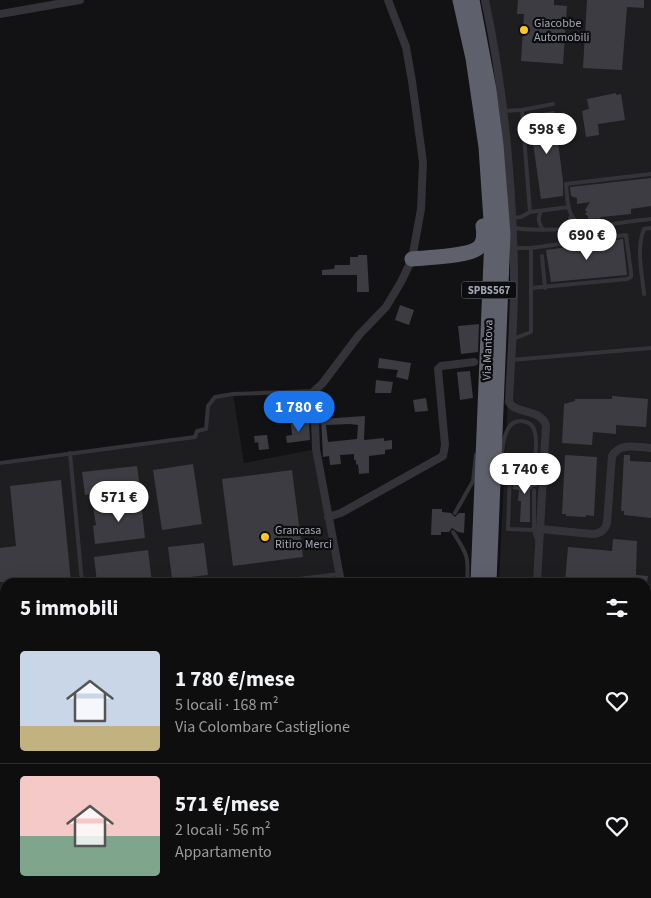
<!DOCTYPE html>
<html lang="it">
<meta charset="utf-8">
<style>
:root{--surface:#0e0e0f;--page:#1c1c1d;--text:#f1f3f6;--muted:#9b9c9e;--line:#2e2e2f;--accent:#1a73e8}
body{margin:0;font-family:"Source Sans 3",sans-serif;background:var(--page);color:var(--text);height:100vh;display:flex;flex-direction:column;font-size:19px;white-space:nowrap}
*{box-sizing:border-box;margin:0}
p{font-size:16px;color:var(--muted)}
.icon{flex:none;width:28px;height:28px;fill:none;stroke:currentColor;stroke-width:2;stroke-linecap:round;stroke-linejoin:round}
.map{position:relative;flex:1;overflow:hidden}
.drawer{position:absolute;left:0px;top:578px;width:651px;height:321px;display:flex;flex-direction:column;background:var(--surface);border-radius:15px 15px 0 0;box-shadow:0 5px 20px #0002,0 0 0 1px var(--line)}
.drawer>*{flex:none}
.price{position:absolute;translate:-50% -42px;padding:0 11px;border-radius:18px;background:#fff;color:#222;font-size:16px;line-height:32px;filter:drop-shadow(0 1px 2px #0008)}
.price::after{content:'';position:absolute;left:50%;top:30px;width:15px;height:11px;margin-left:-8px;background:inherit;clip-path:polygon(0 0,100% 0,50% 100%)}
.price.selected{background:var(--accent);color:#fff}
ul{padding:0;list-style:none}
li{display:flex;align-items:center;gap:15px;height:125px;padding:0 20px}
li+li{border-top:1px solid var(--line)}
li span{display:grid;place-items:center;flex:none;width:140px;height:100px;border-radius:5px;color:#555}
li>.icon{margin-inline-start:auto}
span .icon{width:60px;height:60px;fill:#fffc;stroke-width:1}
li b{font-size:21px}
h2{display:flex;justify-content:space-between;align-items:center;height:60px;padding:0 20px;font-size:21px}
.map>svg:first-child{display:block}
.built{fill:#1e1e21}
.green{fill:#1c241e}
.building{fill:#3c3c42;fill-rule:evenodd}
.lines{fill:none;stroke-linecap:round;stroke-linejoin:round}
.lane{stroke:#333339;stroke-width:4}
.street{stroke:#333339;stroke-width:8}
.highway{stroke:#5e616b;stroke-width:15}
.poi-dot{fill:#ffc71f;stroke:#0d0d0f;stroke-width:2}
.labels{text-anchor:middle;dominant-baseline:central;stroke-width:4.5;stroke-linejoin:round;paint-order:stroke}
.shield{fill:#0d0d0f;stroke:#757984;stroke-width:1}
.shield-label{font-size:11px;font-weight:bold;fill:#a2a7b6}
.poi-label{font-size:12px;fill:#a2a7b6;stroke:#0d0d0f;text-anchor:start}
.street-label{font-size:12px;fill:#a2a7b6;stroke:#0d0d0f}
</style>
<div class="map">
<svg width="651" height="898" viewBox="0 0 651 898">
<rect width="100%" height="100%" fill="#121214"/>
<g class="built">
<path d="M485,0H651V898H479V894H646V582H499L514,270L506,129Z"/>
<path d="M233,394L244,463L316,449L341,582H5V734L0,719V463L195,437L197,431L206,429L208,406L215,397Z"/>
<path d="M88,894H391V898H87Z"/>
</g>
<path class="green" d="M0,862H5V894H88L87,898H0Z"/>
<g class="building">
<path d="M518,0H554V5L567,6L563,64L521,61L524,14H517Z"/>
<path d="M587,0H644V8L627,7L622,70L583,68Z"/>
<path d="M616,93V95L621,94L625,120L598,124L599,135L586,137L582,111L589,109L587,99Z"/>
<path d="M554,111L563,181V196L541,199L529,115Z"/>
<path d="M651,178V206L631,209V214L601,217L598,220L596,218L594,220H588V216L585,214L587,212L585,210L590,202L577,204V198L571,196L570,187Z"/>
<path d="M623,239L627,275L551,282L546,250Z"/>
<path d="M358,255H367L369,292H357V275H322V270L334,269L335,265H350V257H358Z"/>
<path d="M400,305L414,310L409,325L395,320Z"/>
<path d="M479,324L478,352L461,354L458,326Z"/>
<path d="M379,358L411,363L408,380L396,377L398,370L378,368Z"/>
<path d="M470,371L473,398L460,400L457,372Z"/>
<path d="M376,380L393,382L391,393H375Z"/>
<path d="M612,396L648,399L646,427L616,425V434L593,432L592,445L562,443L564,404L575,401V399H612Z"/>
<path d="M426,398L428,411L415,412L413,400Z"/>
<path d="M365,416L364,440L384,438V441L392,440V449L385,450V454L369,456V473L359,474L358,464L356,465V460H354V454L340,455L341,464L330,465L329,456L323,457L321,419ZM350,424L358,425L357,439L328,442L326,425Z"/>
<path d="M309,422L310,440L287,443L286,436L292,435L291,424Z"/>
<path d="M267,435L269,449L259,450L258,442L255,443L254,436Z"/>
<path d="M565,455L597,457L594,516L586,515V517L566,516V514H562Z"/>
<path d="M624,455H630V461L651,462V518L624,515V511H621Z"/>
<path d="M193,464L202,524L162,530L153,470Z"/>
<path d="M137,466L140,488L85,495L82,472Z"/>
<path d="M292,470L303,557L233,566L222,479Z"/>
<path d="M514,475L530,476L533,480L537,478V487H533L530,490V522H520L521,501H518L519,490L513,489Z"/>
<path d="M61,480L71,582H0V548L16,546L10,486Z"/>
<path d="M141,501L145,538L95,544L93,526L96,525L93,507Z"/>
<path d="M432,509H442V512L451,513L455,517L459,513H465L464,533L458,532L452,528L449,532H441V535H431Z"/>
<path d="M613,539L637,541L636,575L648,576L647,582H565L568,547L612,551Z"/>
<path d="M204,543L208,575L172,579L168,547Z"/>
<path d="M148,550L152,582H97L94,557Z"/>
</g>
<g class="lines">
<g class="lane">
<path d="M522,110L530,212"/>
<path d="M503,111L522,110L553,104"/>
<path d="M541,211C537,219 539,223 543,230"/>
<path d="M513,218L521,217L530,212L569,207"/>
<path d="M512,228C559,234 605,224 651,219"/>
<path d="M585,228C566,217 568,204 566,184L651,174"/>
<path d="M566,229L571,216"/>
<path d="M513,248H531V288L627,279L631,277V272L626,235L531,248"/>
<path d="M542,256L545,288"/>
<path d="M644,294C642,273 636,249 644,229L651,228"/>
<path d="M513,339L531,332V288"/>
<path d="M511,360L651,348"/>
<path d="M70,453L82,582"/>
<path d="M0,463L195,437L197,431L206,429L208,406L215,397L233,394L314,391"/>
<path d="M501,470C502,456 501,414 526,422C531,423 534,428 535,433C538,444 534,464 534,476"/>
<path d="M534,490V530L537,540"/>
<path d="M455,513L473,481L476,455"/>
<path d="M534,530L508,529L510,471L534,473"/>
<path d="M453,532C467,554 469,556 467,582"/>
<path d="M274,582L339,574"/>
<path d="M0,617H5"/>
<path d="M0,719L5,734"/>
<path d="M646,794L651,795"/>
</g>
<g class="street">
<path d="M485,0C504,88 512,178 514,268C515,313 511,357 509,402C514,414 540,408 546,425L537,582"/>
<path d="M0,14L80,0"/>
<path d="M328,517L341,513L443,456L445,445L438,369L441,366L474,362"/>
<path d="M540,529L592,534C600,534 605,530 607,523L612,456C620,442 637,447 651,448"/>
<path d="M341,582L316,449L314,391L322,384L359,335L386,307L401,282L412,259L421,209L423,162L412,81L406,47L388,0"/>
<path d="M646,707H651"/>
<path d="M391,894V898"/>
<path d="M496,898V894"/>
<path d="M516,898V894"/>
</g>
<g class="highway">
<path d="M460,0L473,58L486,147L492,235L478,582"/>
<path d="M472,0L489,90L496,145L503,234L489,582"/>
<path d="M412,259C427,257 467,257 478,248C485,243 484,233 483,226"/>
<path d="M455,898V894"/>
<path d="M466,898V894"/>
</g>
</g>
<g class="poi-dot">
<circle cx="524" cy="30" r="5"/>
<circle cx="265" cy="537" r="5"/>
</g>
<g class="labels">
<rect class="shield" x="461.5" y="281.5" width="55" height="17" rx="4"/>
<g class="shield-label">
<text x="489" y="290">SPBS567</text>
</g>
<g class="poi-label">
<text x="534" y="23">Giacobbe<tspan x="534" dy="14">Automobili</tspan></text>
<text x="275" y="530">Grancasa<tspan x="275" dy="14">Ritiro Merci</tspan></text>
</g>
<g class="street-label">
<text transform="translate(488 350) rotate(-88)">Via Mantova</text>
</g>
</g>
</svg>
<b class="price" style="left:547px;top:155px">598 €</b>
<b class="price" style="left:587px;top:261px">690 €</b>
<b class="price selected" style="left:299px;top:433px">1 780 €</b>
<b class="price" style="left:525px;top:495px">1 740 €</b>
<b class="price" style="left:119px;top:523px">571 €</b>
<section class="drawer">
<h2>5 immobili<svg class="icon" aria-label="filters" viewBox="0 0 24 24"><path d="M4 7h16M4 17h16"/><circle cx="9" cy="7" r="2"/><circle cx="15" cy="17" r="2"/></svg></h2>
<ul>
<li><span style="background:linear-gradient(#c9d6e8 75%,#c2b280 0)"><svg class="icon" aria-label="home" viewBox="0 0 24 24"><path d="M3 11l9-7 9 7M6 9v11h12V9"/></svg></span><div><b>1 780 €/mese</b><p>5 locali · 168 m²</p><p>Via Colombare Castiglione</p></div><svg class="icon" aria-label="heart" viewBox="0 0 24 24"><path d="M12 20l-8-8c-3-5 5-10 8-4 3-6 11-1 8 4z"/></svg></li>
<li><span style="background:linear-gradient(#f6c9c9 60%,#7fa58c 0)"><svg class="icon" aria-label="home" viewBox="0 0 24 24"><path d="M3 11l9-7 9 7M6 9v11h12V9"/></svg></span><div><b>571 €/mese</b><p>2 locali · 56 m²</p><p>Appartamento</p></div><svg class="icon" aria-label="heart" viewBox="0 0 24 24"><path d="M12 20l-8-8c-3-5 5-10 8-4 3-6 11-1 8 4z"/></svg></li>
</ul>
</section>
</div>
